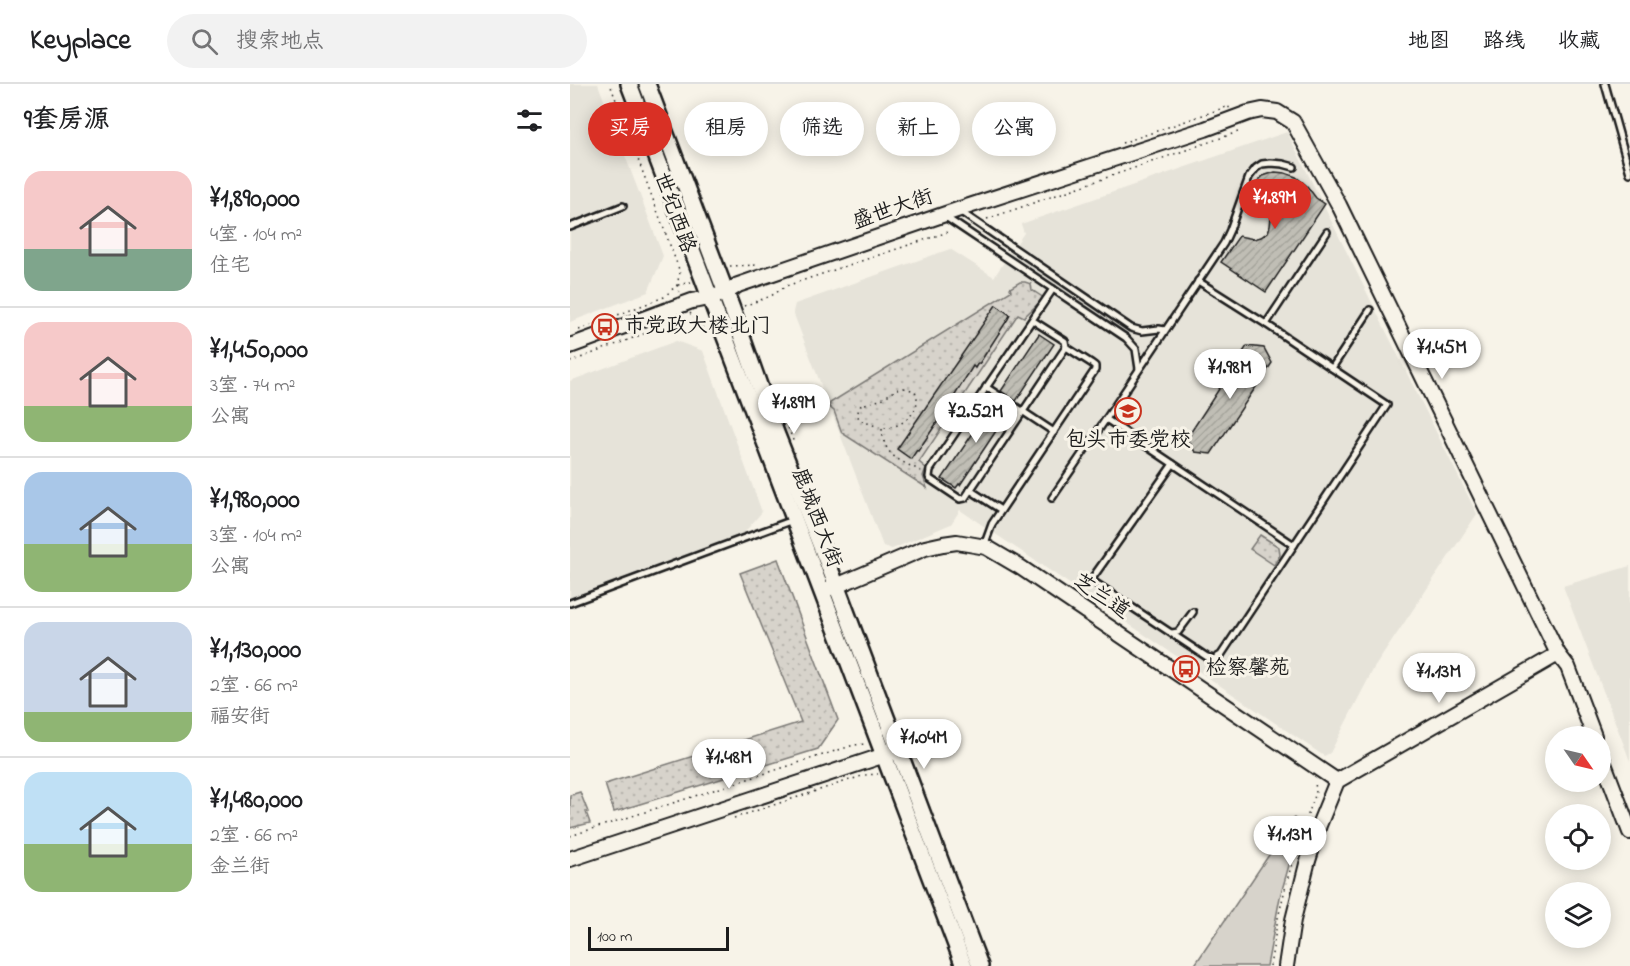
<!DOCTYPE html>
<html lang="zh">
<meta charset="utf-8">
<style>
:root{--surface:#fff;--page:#f2f2f2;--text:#202124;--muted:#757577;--line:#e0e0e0;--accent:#d93025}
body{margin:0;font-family:"Indie Flower","LXGW WenKai TC",sans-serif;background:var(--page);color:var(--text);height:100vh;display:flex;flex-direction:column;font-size:22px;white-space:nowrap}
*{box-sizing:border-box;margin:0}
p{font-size:20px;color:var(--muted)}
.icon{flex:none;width:33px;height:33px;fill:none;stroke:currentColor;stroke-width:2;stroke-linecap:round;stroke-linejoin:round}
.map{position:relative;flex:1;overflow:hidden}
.panel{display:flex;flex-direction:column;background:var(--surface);width:570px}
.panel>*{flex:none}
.top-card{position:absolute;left:18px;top:18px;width:570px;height:54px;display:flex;gap:12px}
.needle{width:39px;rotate:124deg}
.controls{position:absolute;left:975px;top:642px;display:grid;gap:12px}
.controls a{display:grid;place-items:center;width:66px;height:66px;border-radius:50%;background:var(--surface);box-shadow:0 3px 15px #0003;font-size:30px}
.scale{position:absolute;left:18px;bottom:15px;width:141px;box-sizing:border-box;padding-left:6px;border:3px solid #1c1c1c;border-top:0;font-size:16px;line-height:21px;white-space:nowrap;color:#1c1c1c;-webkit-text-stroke:4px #f7f3e8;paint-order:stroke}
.price{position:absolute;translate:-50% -51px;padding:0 14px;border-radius:21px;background:#fff;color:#222;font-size:20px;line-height:39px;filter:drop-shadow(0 2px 3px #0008)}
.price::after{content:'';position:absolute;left:50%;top:36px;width:18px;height:14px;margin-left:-9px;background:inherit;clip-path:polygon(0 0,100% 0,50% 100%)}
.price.selected{background:var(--accent);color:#fff}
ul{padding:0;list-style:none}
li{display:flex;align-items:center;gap:18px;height:150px;padding:0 24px}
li+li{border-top:2px solid var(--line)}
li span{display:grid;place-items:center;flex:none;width:168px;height:120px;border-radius:18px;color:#555}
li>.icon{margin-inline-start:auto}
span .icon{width:72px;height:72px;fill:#fffc;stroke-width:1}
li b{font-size:26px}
h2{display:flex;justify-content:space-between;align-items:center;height:72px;padding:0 24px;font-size:26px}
.chip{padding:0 21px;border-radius:27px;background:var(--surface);box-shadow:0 3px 15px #0003;font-size:21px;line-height:54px}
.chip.selected{background:var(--accent);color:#fff}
header{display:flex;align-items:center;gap:36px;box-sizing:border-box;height:84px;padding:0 30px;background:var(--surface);border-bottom:2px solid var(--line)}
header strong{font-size:28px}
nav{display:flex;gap:33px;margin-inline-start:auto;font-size:21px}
.search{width:420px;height:54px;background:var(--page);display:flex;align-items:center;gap:15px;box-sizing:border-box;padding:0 21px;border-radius:33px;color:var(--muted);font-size:22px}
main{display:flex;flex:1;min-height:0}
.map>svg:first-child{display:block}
.built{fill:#e6e3d9}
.grass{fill:url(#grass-dots);stroke:#7a7874;stroke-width:1.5}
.park{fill:#d7d3cb;stroke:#7a7874;stroke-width:1.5}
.building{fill:url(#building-hatch);stroke:#1c1c1c;stroke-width:1.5}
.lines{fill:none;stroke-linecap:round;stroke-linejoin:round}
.service-casing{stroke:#1c1c1c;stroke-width:10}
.tertiary-casing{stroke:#1c1c1c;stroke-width:18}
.secondary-casing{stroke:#1c1c1c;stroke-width:20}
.path{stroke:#1c1c1c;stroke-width:1.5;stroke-dasharray:1.5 4.5;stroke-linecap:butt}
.service{stroke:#f7f3e8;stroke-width:5}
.tertiary{stroke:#f7f3e8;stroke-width:14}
.secondary{stroke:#f7f3e8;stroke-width:15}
.labels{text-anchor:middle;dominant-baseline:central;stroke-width:6;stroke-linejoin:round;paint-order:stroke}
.street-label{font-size:21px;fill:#1c1c1c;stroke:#f7f3e8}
.poi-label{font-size:21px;fill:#1c1c1c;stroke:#f7f3e8;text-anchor:start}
</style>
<header>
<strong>Keyplace</strong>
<div class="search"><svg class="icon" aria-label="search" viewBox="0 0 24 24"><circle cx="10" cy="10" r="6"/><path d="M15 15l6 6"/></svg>搜索地点</div>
<nav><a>地图</a><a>路线</a><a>收藏</a></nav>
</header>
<main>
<section class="panel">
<h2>9套房源<svg class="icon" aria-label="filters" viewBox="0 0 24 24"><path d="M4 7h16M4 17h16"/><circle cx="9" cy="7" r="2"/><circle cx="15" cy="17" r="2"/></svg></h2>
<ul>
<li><span style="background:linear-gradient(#f6c9c9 65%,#7fa58c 0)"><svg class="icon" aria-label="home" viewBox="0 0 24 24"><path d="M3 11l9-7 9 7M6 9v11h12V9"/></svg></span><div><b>¥1,890,000</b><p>4室 · 104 m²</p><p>住宅</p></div></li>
<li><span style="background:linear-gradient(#f6c9c9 70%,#8fb573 0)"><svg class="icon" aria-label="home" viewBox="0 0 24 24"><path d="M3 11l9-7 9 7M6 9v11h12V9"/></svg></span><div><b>¥1,450,000</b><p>3室 · 74 m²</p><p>公寓</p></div></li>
<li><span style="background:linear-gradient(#a9c7e8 60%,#8fb573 0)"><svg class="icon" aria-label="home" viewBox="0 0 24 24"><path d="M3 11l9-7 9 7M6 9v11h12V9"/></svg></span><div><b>¥1,980,000</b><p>3室 · 104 m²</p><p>公寓</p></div></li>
<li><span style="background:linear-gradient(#c9d6e8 75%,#8fb573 0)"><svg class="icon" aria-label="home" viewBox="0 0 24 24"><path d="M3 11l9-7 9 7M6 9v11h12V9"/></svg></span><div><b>¥1,130,000</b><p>2室 · 66 m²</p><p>福安街</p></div></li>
<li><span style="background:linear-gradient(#bfe0f5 60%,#8fb573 0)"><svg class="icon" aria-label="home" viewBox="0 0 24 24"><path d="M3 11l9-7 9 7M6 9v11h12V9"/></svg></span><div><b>¥1,480,000</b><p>2室 · 66 m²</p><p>金兰街</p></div></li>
</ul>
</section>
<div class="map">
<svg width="1060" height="882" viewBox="0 0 1060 882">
<defs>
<pattern id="grass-dots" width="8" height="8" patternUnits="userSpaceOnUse" patternTransform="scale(1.5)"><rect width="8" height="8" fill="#d7d3cb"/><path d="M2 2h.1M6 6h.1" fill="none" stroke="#b8b5ae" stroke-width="1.8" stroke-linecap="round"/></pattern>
<pattern id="building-hatch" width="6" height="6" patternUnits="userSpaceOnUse" patternTransform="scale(1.5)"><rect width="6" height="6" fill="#c0beb5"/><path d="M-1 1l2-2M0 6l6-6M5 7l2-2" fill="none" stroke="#a4a39b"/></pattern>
</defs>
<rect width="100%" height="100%" fill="#f7f3e8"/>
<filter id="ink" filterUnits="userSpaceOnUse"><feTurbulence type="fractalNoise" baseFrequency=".0167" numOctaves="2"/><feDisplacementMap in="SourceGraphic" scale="12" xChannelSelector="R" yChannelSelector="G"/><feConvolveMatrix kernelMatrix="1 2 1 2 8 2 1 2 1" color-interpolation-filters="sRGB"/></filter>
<g filter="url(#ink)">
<g class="built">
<path d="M0,0H28L93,172L78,208L0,238Z"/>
<path d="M717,48L907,430L816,566L804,584L760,669L754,672L390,426L381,440L322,465L313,462L223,228L225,220L380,165L424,193L454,149L451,140Z"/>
<path d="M106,257L133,267L192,428L173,450L0,514V297Z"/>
<path d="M1060,482V677L993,502Z"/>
</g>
<g class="grass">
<path d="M450,198H455L461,200L462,206L474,214L454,233L448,230L349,378L356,384L353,392L357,404L272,349L264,327L259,323L260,319L441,207L440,204Z"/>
<path d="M690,451L709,463L710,471L704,481L680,465Z"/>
<path d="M208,475L268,636L248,665L44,728L35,700L231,638L170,489Z"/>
<path d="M10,708L18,728H16L20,739L0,744V711Z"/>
</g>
<path class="park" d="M724,734L731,739L710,813L697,882H624Z"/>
<g class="building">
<path d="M705,88L715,89L726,93L737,102L746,114L755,120L696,208L651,178L669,152L684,155L691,153L698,148L700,142L701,133L690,115L687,104L689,96L693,92Z"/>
<path d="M426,221L440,231L438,235L409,280L408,279L405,284L403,282L382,316L348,367L347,366L341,375L327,365Z"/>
<path d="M469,250L484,260L446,317L431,307Z"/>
<path d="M677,262L694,264L702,279L641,370L625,368L617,354Z"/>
<path d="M426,315L440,325L424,350L390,401L389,400L386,404L372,395Z"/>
</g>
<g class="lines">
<defs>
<g id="service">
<path d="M1035,0L1060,89"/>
<path d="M391,128L561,244L572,247L589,245L595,246"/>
<path d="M374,132L556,254L566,265L569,285"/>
<path d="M0,143L53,122"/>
<path d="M462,236L495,257L496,263L395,414L390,415L360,395L359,393L360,386L483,205"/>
<path d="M696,240L757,148"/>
<path d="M762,284L800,226"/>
<path d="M416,303L484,348"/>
<path d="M603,380L521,496L637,573L644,575L651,571L653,568L817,321L696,240L628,197"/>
<path d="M400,406L431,426"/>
<path d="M482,414L536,335"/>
<path d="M724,461L536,335L654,159L660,146L679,93L686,84L692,80L701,79L713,80L724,83"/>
<path d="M414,462L422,440L525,286V282L521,279L496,263"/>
<path d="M0,519L223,436"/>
<path d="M602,549L608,548L623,528"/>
</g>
<g id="tertiary">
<path d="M0,262L122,217C141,214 152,212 168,201L387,126L635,45L678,29L692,26L707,28L723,38L769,121L988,570L998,583L1024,652"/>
<path d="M252,507L271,500L355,464L373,460L387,458L416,463L450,483L767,697"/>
<path d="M1030,669L1060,748"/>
<path d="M0,775L324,668"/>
<path d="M716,882L723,836L737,780L749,741L767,697L988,570"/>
</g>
<g id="secondary">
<path d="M59,0L394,882"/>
<path d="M77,0L162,225L206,349L262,490L410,882"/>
</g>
</defs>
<use href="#service" class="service-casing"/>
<use href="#tertiary" class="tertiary-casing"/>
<use href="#secondary" class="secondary-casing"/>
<g class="path">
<path d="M552,59L659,22V25"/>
<path d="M417,135L668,48L667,46"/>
<path d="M160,182L189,181"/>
<path d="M107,201L110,209"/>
<path d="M108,201L121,198"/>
<path d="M174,222L201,212L216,202L381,147"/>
<path d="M120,229L129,240L139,249"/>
<path d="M9,246L94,213L107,201L110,188L40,0"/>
<path d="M0,278L97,241L112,238L129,240L135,239"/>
<path d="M334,304L345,307C354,326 332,344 314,344C310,344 305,342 301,340C294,338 289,337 287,330L291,321L310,316L328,305Z"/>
<path d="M212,327L224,359"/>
<path d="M312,345C314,374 330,376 353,388"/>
<path d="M164,734L295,691L308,690"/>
<path d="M0,752L284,661L296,660"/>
<path d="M700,882L708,834L718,793L733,744L746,709L745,697"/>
</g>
<use href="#service" class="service"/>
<use href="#tertiary" class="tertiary"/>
<use href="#secondary" class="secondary"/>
</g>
</g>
<defs>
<symbol id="bus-ring" viewBox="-11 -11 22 22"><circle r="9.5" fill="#f7f3e8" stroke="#c8321e" stroke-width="1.5"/><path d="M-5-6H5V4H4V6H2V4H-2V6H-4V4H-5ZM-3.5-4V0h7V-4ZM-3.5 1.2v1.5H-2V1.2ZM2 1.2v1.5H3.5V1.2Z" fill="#c8321e"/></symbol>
<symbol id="school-ring" viewBox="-11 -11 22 22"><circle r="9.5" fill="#f7f3e8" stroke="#c8321e" stroke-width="1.5"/><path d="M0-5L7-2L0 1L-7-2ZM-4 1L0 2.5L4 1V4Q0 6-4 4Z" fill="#c8321e"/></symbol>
</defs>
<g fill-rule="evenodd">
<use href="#bus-ring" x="20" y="228" width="30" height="30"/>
<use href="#school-ring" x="543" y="312" width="30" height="30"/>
<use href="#bus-ring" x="601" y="570" width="30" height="30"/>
</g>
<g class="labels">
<g class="street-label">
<text transform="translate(323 126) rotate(-19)">盛世大街</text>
<text transform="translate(104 129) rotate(70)">世纪西路</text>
<text transform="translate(246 434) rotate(69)">鹿城西大街</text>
<text transform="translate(531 513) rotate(34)">芝兰道</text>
</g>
<g class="poi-label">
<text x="54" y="243">市党政大楼北门</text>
<text x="558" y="357" text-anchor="middle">包头市委党校</text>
<text x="636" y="585">检察馨苑</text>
</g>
</g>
</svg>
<div class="controls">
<a><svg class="needle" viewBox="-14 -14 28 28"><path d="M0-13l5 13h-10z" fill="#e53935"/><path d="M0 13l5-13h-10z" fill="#757577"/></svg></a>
<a><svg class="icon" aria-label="locate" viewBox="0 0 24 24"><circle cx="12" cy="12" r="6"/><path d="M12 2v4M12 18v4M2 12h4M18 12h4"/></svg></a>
<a><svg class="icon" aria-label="layers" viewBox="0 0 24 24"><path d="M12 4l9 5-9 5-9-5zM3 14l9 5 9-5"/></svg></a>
</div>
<div class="scale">100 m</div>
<b class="price selected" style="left:705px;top:146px">¥1.89M</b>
<b class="price" style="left:872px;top:296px">¥1.45M</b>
<b class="price" style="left:660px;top:316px">¥1.98M</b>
<b class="price" style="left:224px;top:351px">¥1.89M</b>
<b class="price" style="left:406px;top:360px">¥2.52M</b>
<b class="price" style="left:869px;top:620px">¥1.13M</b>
<b class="price" style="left:354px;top:686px">¥1.04M</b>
<b class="price" style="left:159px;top:706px">¥1.48M</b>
<b class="price" style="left:720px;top:783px">¥1.13M</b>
<div class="top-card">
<a class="chip selected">买房</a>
<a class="chip">租房</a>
<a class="chip">筛选</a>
<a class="chip">新上</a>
<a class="chip">公寓</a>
</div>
</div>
</main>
